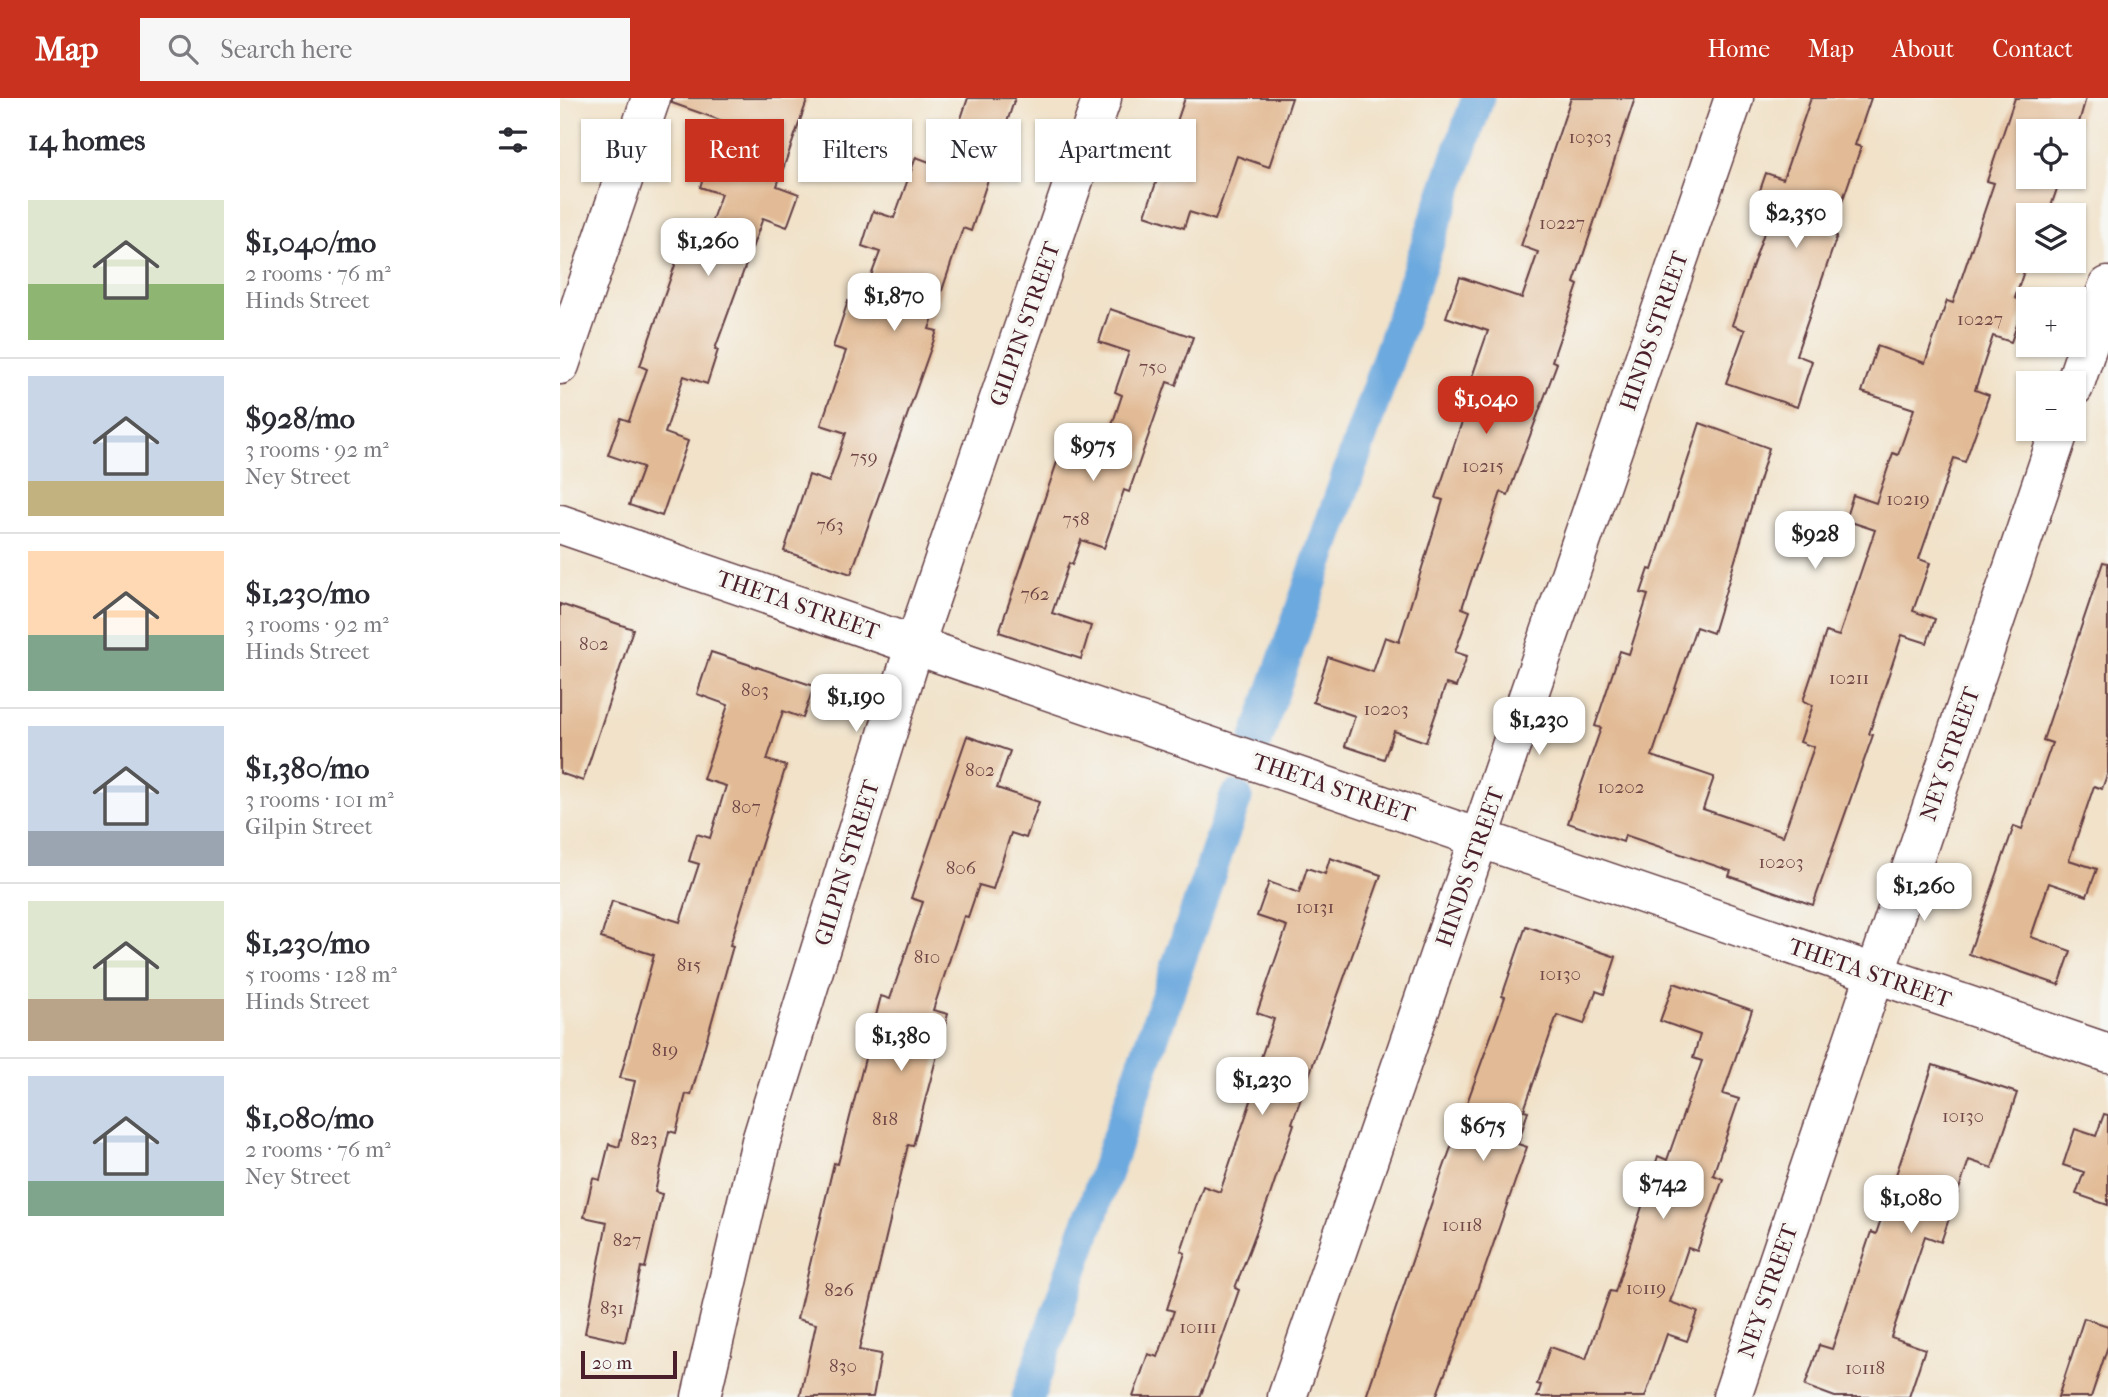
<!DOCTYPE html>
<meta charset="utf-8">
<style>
:root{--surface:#fff;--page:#f7f7f7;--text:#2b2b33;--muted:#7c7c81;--line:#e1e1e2;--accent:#c8321e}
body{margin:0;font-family:"IM FELL French Canon",serif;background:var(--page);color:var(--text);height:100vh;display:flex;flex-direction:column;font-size:26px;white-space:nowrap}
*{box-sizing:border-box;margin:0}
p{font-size:23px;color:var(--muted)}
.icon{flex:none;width:38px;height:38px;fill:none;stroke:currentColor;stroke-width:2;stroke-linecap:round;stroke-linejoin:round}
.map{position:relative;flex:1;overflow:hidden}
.panel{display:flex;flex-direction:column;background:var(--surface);width:560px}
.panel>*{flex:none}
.banner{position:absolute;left:21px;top:21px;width:665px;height:63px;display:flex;gap:14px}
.controls{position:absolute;left:1456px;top:21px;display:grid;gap:14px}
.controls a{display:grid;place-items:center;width:70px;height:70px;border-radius:0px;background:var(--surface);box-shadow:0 2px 5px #0004;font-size:35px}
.scale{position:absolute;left:21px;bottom:18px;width:96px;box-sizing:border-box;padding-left:7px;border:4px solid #4a1f2b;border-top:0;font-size:19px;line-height:24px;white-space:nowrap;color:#4a1f2b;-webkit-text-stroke:5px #f6f6f2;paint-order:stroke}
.price{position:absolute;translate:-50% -60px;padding:0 16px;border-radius:14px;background:#fff;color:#222;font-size:23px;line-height:46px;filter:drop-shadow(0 2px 4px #0008)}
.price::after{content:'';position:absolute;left:50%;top:42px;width:21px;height:16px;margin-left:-10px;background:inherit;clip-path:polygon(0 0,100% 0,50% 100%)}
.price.active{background:var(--accent);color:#fff}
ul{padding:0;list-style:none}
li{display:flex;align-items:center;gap:21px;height:175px;padding:0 28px}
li+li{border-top:2px solid var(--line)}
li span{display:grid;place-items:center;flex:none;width:196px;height:140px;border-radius:0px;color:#555}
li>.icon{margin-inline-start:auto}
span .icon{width:84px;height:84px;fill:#fffc;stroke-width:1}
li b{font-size:30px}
h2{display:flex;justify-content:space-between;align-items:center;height:84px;padding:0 28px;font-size:30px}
.pill{padding:0 24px;border-radius:0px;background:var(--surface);box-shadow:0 2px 5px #0004;font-size:24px;line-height:63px}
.pill.active{background:var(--accent);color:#fff}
header{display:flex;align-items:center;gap:42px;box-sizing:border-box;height:98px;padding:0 35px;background:var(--accent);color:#fff}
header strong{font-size:33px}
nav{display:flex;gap:38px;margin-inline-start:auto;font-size:24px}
.search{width:490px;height:63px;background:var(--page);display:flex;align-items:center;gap:18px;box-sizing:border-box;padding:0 24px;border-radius:0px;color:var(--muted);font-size:26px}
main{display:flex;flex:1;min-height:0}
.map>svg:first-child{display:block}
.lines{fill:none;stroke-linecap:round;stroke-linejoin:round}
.canal{stroke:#6ca9de;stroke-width:33}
.building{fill:#e2bb96}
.minor-casing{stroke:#633c43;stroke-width:41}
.minor{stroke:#fff;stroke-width:38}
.labels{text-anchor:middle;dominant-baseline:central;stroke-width:7;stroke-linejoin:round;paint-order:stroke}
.number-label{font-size:19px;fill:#704646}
.street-label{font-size:23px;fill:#4a1f2b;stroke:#f6f6f2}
</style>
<header>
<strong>Map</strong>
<div class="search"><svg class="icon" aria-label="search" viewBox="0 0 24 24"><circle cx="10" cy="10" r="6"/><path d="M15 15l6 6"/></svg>Search here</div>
<nav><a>Home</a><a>Map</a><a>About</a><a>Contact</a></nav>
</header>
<main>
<section class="panel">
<h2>14 homes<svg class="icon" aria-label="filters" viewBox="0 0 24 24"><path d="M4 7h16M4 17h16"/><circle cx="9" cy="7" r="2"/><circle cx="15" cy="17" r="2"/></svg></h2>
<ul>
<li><span style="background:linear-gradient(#dfe7d0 60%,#8fb573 0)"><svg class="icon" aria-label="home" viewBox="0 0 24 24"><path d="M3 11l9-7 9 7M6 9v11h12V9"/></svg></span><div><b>$1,040/mo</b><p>2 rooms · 76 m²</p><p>Hinds Street</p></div></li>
<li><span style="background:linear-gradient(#c9d6e8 75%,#c2b280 0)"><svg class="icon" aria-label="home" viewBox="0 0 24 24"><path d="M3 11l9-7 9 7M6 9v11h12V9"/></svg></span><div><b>$928/mo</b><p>3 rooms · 92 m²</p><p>Ney Street</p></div></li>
<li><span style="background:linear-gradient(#ffd9b3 60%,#7fa58c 0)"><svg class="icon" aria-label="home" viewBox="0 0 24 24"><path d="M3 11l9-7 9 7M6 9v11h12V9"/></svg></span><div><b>$1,230/mo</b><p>3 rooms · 92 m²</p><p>Hinds Street</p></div></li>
<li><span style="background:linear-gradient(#c9d6e8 75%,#9aa5b1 0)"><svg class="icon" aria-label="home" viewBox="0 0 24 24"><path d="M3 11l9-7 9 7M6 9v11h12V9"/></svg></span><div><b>$1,380/mo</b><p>3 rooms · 101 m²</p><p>Gilpin Street</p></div></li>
<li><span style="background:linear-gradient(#dfe7d0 70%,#b9a48a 0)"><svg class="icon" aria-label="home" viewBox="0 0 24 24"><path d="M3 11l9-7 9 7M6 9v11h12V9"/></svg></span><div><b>$1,230/mo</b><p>5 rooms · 128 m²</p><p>Hinds Street</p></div></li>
<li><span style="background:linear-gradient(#c9d6e8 75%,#7fa58c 0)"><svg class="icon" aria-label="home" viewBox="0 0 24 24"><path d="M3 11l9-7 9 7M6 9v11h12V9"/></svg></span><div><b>$1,080/mo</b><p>2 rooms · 76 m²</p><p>Ney Street</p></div></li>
</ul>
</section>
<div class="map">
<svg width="1548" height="1299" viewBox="0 0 1548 1299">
<rect width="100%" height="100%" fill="#f6f6f2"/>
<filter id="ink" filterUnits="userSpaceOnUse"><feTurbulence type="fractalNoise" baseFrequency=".0143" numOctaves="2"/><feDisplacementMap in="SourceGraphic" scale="14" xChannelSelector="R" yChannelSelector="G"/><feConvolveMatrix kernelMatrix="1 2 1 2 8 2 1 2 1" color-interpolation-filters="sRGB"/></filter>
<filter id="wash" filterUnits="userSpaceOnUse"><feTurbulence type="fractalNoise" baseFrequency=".00686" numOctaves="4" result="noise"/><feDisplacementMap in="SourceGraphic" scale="28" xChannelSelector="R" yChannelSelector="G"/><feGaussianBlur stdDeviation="1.57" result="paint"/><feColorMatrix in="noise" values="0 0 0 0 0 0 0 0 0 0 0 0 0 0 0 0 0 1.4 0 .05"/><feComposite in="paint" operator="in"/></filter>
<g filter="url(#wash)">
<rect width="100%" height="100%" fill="#f1e2c9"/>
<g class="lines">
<g class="canal">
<path d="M696,643L918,0"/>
<path d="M468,1299L676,699"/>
</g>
</g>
<g id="blocks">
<g class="building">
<path d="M112,0H248L217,88L239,96L227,129L203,120L155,251L158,252L147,286L124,278L105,335L128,343L102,418L69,407L83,369L48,357L61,320L69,323L87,271L80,268L123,144L142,151L161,96L140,89L163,23L112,5Z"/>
<path d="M408,0H455L411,133L403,130L369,231L377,233L291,476L224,453L249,377L269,384L286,335L261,327L286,253L273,249L288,203L300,207L320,154L302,148L313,113L334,120L356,59L372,65L381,39L393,44Z"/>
<path d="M625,0H732L709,69L677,58L655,122L629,114L624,130L585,117Z"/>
<path d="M1011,0H1075L1014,185L1018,187L992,263L997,265L948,397L941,394L902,510L910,513L895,554L907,558L896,589L886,586L866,644L834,633L824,661L785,648L795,618L753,604L768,559L813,574L825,539L839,544L883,402L876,400L905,315L900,313L928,233L886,219L900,179L962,200L978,154L961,148Z"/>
<path d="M1251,0H1311L1295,47L1301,49L1271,136L1277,138L1236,257L1252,263L1237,309L1166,285L1185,232L1172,227L1214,106L1197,101L1206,75L1223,81Z"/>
<path d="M1455,0H1526L1514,42V33H1468V79H1501L1488,117H1468V161L1455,200L1465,204L1451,244L1433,238L1415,292L1429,297L1405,364L1394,360L1359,461L1370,465L1353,513L1375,521L1367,545L1342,537L1309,636L1313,637L1253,807L1169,778L1171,773L1065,737L1063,744L1008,725L1041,630L1035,628L1060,553L1069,556L1088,497L1081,495L1089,471L1092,472L1140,325L1209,350L1153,535L1136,529L1092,658L1154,679L1143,711L1223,738L1254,649L1240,644L1253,607L1243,603L1266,534L1279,538L1315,432L1285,422L1293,397L1316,405L1333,355L1338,357L1354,311L1302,294L1317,248L1365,265L1387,203L1393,205L1434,85L1427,83Z"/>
<path d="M550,211L633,239L616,287L607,284L569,394L564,392L544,450L521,442L512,467L509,465L492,515L531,528L521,561L439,534L509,329L547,342L562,297L555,294L569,254L539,244Z"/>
<path d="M1543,464L1548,465V674L1542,691L1534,688L1509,762L1537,771L1527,798L1489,785L1471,839L1511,853L1499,887L1409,856L1454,728L1462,731L1492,645L1483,642Z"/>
<path d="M0,506L73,531L23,683L0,675Z"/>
<path d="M151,554L254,588L243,620L223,613L207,662L226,668L170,847L173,848L131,997L126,996L116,1035L109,1033L95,1094L102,1096L85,1170L81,1169L65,1244L25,1235L47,1124L24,1119L33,1080L40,1082L49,1046L59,1049L75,983L60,980L94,857L41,840L52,803L120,824L139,766L129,763L137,736L150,740L166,688L143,681L168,607L137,596Z"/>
<path d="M407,638L450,653L437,690L479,704L466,740L451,735L433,791L419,787L408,819L404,818L373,912L388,916L353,1048L348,1047L299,1252L321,1256L313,1299H240L256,1226L237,1221L274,1065L278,1066L321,898L330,901L363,804L351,800Z"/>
<path d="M770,760L821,777L732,1025L734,1026L709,1100L675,1190L679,1192L654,1264L640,1299H573L588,1256L598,1259L614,1213L607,1211L625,1155L621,1153L643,1088L660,1094L692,1000L688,998L714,921L697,915L727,828L697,818L709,784L739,795L747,770L765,776Z"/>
<path d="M966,828L1056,859L1044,896L1036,893L1024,926L997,917L964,1012L968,1013L958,1046L967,1049L924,1173L876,1299H806L880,1080L945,899L942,898Z"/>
<path d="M1114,885L1192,912L1163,996L1179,1001L1153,1077L1163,1081L1137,1153L1128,1150L1110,1204L1138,1214L1127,1243L1107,1236L1085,1299H977L981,1287L977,1286L990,1249L1026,1261L1050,1193L1055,1194L1098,1058L1107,1062L1142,963L1133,960L1140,937L1100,923Z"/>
<path d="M1373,967L1457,995L1432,1070L1409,1062L1381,1144L1365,1138L1331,1239L1365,1251L1349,1299H1275L1245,1288L1259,1247L1272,1251L1311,1134L1316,1136Z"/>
<path d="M1544,1016L1548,1017V1107L1516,1096L1524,1074L1503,1067L1515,1031L1536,1038Z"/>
<path d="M1524,1220L1548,1228V1248L1531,1299H1498Z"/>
</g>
</g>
</g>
<g filter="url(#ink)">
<use href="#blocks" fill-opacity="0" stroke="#633c43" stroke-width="2"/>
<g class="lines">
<defs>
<g id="minor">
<path d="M0,267L91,0"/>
<path d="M1514,289L1548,188"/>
<path d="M0,426L1548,955"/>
<path d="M141,1299L201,1043L355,546L542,0"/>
<path d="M727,1299L1174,0"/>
<path d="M1172,1299L1500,331"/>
</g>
</defs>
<use href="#minor" class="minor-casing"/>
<use href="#minor" class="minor"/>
</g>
</g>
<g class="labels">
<g class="number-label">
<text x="1030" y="39">10303</text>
<text x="1002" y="125">10227</text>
<text x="1420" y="221">10227</text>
<text x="593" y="269">750</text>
<text x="304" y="359">759</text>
<text x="923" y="368">10215</text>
<text x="1348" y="401">10219</text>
<text x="516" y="421">758</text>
<text x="270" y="427">763</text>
<text x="475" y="496">762</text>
<text x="34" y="546">802</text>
<text x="1289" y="580">10211</text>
<text x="195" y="592">803</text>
<text x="826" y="611">10203</text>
<text x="420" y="672">802</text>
<text x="1061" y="689">10202</text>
<text x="186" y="709">807</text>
<text x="1221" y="764">10203</text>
<text x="401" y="770">806</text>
<text x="755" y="809">10131</text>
<text x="367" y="859">810</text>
<text x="129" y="867">815</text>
<text x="1000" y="876">10130</text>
<text x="105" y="952">819</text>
<text x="1403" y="1018">10130</text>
<text x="325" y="1021">818</text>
<text x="84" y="1041">823</text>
<text x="902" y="1127">10118</text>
<text x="67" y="1142">827</text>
<text x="1086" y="1190">10119</text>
<text x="279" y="1192">826</text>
<text x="52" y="1210">831</text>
<text x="638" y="1229">10111</text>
<text x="283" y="1268">830</text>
<text x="1305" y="1270">10118</text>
</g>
<g class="street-label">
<text transform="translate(465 226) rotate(-71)">GILPIN STREET</text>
<text transform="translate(1094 233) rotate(-71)">HINDS STREET</text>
<text transform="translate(238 507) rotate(19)">THETA STREET</text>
<text transform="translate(1390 656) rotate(-71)">NEY STREET</text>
<text transform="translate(774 690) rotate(19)">THETA STREET</text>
<text transform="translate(287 765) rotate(-73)">GILPIN STREET</text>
<text transform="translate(910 769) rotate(-71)">HINDS STREET</text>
<text transform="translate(1310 875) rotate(19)">THETA STREET</text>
<text transform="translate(1208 1193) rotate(-71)">NEY STREET</text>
</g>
</g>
</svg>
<div class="controls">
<a><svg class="icon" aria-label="locate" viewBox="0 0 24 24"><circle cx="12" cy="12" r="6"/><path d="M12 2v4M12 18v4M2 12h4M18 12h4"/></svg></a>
<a><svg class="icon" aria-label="layers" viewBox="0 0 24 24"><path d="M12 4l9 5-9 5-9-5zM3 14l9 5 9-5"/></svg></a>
<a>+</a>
<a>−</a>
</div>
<div class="scale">20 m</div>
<b class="price" style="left:1236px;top:152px">$2,350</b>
<b class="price" style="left:148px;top:180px">$1,260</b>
<b class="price" style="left:334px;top:235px">$1,870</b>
<b class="price active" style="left:926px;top:338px">$1,040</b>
<b class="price" style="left:533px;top:385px">$975</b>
<b class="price" style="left:1255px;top:473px">$928</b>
<b class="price" style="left:296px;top:636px">$1,190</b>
<b class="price" style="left:979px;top:659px">$1,230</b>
<b class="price" style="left:1364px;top:825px">$1,260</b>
<b class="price" style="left:341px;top:975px">$1,380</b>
<b class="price" style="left:702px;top:1019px">$1,230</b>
<b class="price" style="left:923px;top:1065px">$675</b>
<b class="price" style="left:1103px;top:1123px">$742</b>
<b class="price" style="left:1351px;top:1137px">$1,080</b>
<div class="banner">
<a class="pill">Buy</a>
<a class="pill active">Rent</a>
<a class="pill">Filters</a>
<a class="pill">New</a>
<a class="pill">Apartment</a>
</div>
</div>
</main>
